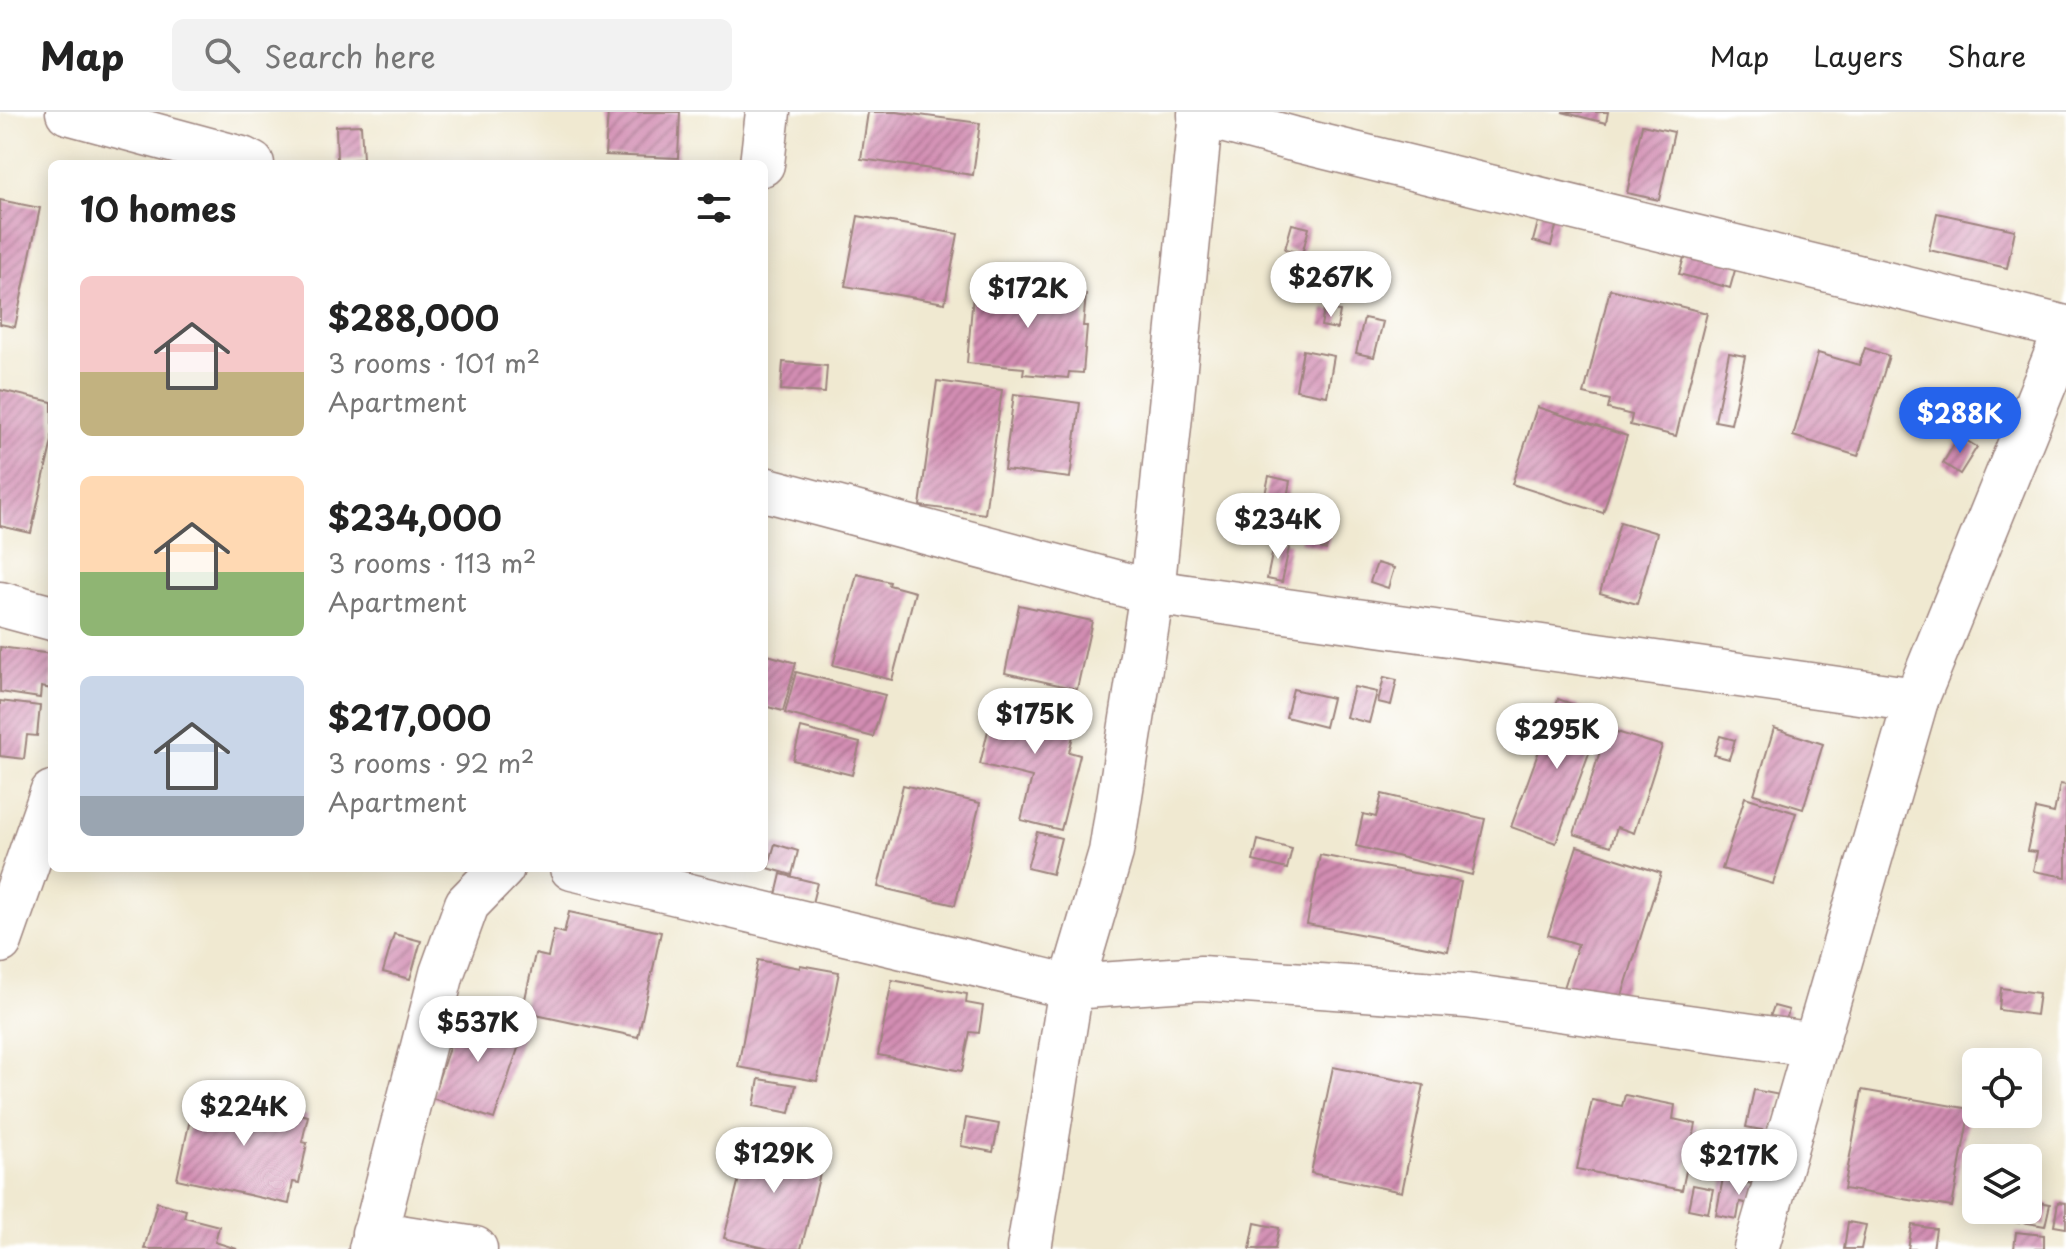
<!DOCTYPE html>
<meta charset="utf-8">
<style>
:root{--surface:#fff;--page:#f2f2f2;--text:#222;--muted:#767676;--line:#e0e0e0;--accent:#2563eb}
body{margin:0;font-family:"Playpen Sans",sans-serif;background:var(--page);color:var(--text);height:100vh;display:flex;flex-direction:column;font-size:30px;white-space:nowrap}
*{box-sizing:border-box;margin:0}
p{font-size:26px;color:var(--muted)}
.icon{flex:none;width:44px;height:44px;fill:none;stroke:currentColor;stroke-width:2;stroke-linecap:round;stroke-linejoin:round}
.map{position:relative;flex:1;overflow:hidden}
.panel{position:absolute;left:48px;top:48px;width:720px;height:712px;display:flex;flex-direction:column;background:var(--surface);border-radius:12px;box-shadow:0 4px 20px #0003}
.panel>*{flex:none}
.tools{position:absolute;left:1962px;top:936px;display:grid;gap:16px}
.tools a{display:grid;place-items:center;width:80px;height:80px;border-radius:12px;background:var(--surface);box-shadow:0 4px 20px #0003;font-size:40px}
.price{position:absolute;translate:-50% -68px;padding:0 18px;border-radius:28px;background:#fff;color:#222;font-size:26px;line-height:52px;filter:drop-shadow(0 2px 4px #0008)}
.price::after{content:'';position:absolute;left:50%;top:48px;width:24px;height:18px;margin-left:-12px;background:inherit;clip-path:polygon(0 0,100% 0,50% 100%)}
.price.on{background:var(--accent);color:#fff}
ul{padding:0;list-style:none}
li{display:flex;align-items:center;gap:24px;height:200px;padding:0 32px}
li span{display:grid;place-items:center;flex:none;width:224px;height:160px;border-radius:12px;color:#555}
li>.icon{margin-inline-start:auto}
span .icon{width:96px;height:96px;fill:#fffc;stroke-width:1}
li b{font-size:34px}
h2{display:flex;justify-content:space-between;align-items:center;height:96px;padding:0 32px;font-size:34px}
header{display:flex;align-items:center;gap:48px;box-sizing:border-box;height:112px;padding:0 40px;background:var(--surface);border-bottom:2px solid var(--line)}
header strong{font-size:38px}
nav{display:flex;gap:44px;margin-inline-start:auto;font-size:28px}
.search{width:560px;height:72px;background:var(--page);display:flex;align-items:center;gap:20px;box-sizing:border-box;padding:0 28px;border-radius:12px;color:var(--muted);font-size:30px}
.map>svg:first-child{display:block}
.building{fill:url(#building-hatch)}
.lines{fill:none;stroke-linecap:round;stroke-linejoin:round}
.minor-casing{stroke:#9d847e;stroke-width:47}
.minor{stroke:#fff;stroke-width:44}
</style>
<header>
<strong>Map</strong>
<div class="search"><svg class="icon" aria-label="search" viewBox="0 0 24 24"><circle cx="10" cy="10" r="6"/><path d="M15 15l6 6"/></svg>Search here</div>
<nav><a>Map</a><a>Layers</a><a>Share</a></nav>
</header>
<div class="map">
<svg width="2066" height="1137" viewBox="0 0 2066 1137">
<defs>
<pattern id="building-hatch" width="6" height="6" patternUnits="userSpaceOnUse" patternTransform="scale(2)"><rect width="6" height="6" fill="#d28db2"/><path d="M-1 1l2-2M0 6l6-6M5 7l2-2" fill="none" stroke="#ac7391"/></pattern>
</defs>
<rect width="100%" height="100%" fill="#fff"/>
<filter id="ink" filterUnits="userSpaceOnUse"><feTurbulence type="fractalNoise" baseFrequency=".0125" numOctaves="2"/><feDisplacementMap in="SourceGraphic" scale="16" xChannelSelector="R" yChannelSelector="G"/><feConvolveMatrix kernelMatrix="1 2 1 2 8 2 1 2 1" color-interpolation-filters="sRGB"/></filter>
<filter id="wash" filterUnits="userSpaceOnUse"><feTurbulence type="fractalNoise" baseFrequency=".006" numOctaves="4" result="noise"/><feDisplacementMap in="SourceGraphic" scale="32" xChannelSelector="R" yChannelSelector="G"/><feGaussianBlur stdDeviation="1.8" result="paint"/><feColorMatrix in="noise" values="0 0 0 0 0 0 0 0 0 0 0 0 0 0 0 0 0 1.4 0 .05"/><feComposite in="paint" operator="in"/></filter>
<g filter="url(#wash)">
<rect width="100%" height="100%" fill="#f0e9d1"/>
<g id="blocks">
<g class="building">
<path d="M608,0H680L678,46L605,43Z"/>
<path d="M868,0H896L980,11L973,63L861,47Z"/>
<path d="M1562,0H1608L1606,11Z"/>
<path d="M361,13L363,47L337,49L336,14Z"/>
<path d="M1642,13L1674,20L1659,88L1627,81Z"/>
<path d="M0,88L40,96L15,215L0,212Z"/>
<path d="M1541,99L1559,103L1551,134L1533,129Z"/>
<path d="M1937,101L2015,118L2007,156L1929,138Z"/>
<path d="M858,104L958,122L945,191L845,174Z"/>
<path d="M1292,112L1309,116L1302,142L1285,137Z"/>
<path d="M1687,136L1737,151L1730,176L1679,162Z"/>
<path d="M974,172L1086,182L1083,214H1087L1083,261L1069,260L1068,266L1023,262L1024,256L967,251Z"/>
<path d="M1610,177L1707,201L1676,324L1630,313L1632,303L1608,297L1610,288L1584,282Z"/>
<path d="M1324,197L1340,199L1337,217L1321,214Z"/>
<path d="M1364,206L1383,210L1374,245L1356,241Z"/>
<path d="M1865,236L1889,244L1858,344L1793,324L1818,241L1859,253Z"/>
<path d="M1303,238L1334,244L1327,284L1296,278Z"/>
<path d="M1729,241L1745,244L1731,312L1715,309Z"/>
<path d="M783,250L827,254L825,281L781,278Z"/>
<path d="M937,269L1002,278L985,402L920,394Z"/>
<path d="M0,278L52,290V329L31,421L0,414Z"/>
<path d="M1014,282L1080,291L1070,366L1004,358Z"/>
<path d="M1537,295L1627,324L1603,401L1512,372Z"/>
<path d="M1959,324L1977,335L1960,362L1943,351Z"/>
<path d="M1269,364L1290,369L1287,386L1302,389L1295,421L1280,418L1278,424L1257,419Z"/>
<path d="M1307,409L1332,416L1326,438L1300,430Z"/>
<path d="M1620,410L1657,421L1637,492L1600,481Z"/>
<path d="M1275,428L1290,431L1282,470L1267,467Z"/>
<path d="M1377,451L1394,456L1388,476L1370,470Z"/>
<path d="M857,462L890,470L889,473L915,480L892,568L833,553Z"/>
<path d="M1019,493L1092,509L1077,577L1005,561Z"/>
<path d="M0,535L52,542V577L41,575L40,586L0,580Z"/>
<path d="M764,542L796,551L783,599L764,594Z"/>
<path d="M796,560L885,583L873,625L785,601Z"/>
<path d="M1384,565L1397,568L1391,593L1378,590Z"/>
<path d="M1354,575L1377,580L1369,611L1346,605Z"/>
<path d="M1293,577L1332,586L1325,615L1286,605Z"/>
<path d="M996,585L1078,604L1069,640L1080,643L1061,718L1021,708L1032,665L980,652Z"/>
<path d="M1558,587L1603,603L1556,731L1511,715Z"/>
<path d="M0,589L40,594L37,624L27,623L24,647L0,644Z"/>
<path d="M801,616L860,631L852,663L793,648Z"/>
<path d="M1774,616L1823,632L1803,697L1754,682Z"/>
<path d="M1607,617L1662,634L1634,721L1617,715L1611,734L1574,722Z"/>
<path d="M1720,624L1735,628L1729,647L1714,643Z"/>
<path d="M2060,672L2066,673V765L2033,759L2037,740L2027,739L2036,697L2054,701Z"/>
<path d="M903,673L980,691L955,793L878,775Z"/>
<path d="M1382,682L1485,707L1472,763L1356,734L1363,702L1376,705Z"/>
<path d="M1745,685L1796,701L1773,772L1722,757Z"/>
<path d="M1037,720L1061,726L1052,762L1027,756Z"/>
<path d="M1258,728L1292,737L1287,757L1253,749Z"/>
<path d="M775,732L798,739L792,763L768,756Z"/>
<path d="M1577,734L1661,761L1619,893L1564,876L1578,832L1548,823Z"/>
<path d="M1320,743L1461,770L1448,839L1307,812Z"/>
<path d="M781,762L817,771L812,791L776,783Z"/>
<path d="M569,800L661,820L638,925L522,900L535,842L548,845L554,818L564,821Z"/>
<path d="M394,822L421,829L410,867L383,860Z"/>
<path d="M758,848L800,856V853L839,860L817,969L738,955Z"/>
<path d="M892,868L967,882L966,891L983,894L979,921L970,920L962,959L878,943Z"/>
<path d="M2001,876L2039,881L2036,903L1999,898Z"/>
<path d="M1774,894L1789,898L1784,915L1768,910Z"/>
<path d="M462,898L524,919L494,1007L432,986Z"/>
<path d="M1333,955L1424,973L1402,1080L1311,1061Z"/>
<path d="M759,967L796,973L790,1001L754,994Z"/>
<path d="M1754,978L1780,983L1772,1020L1746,1015Z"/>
<path d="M1862,978L1970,997L1952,1095L1844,1077Z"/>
<path d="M196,980L308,1004L302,1030L307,1031L299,1071L293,1070L289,1092L177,1067Z"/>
<path d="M1625,983L1675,993L1673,1007L1696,1012L1682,1078L1577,1057L1592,988L1622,994Z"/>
<path d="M966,1006L999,1012L993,1040L961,1034Z"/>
<path d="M750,1023L825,1042L801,1137H769L724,1126Z"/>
<path d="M1723,1066L1768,1075L1764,1095L1740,1090L1737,1107L1716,1103Z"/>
<path d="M1693,1073L1713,1077L1708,1101L1688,1097Z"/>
<path d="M2028,1088L2050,1092L2045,1114L2022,1110L2024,1098H2028Z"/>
<path d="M157,1090L186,1098L184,1105L219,1114L215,1130L237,1137H144Z"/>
<path d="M2058,1090L2066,1091V1116L2054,1114Z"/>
<path d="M2003,1098H2022L2019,1111L2001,1107Z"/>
<path d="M1848,1110L1866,1113L1861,1137H1844Z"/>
<path d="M1255,1111L1279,1116L1275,1137H1250Z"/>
<path d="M1912,1113L1936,1117L1933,1137H1908Z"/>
<path d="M2016,1120L2044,1123V1137H2014Z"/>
</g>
</g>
</g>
<g filter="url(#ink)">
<use href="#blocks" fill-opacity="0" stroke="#9d847e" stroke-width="2"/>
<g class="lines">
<defs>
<g id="minor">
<path d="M68,0L242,47L252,52"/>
<path d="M1200,2L1293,27L2066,216"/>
<path d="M762,52L768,0"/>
<path d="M764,377L1152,480L1201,0"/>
<path d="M0,492L52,506"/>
<path d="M572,756L1071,875L1029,1137"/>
<path d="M0,829L52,681"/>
<path d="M1816,933L1467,884L1201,866L1071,875L1111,740L1152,480L1916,588"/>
<path d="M374,1121L475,1137"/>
<path d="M371,1137L442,861L467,792L502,756"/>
<path d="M1756,1137L1916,588L2066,219"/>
</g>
</defs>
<use href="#minor" class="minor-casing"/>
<use href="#minor" class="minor"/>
</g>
</g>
</svg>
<div class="tools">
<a><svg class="icon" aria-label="locate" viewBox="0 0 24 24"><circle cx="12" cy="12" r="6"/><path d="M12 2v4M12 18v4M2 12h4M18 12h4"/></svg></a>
<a><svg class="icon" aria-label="layers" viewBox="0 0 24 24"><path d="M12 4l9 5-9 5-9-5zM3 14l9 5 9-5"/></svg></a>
</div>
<b class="price" style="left:1331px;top:207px">$267K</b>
<b class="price" style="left:1028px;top:218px">$172K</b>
<b class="price on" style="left:1960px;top:343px">$288K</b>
<b class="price" style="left:1278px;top:449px">$234K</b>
<b class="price" style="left:1035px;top:644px">$175K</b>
<b class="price" style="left:1557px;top:659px">$295K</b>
<b class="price" style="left:478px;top:952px">$537K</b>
<b class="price" style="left:244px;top:1036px">$224K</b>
<b class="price" style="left:774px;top:1083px">$129K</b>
<b class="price" style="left:1739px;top:1085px">$217K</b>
<section class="panel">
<h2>10 homes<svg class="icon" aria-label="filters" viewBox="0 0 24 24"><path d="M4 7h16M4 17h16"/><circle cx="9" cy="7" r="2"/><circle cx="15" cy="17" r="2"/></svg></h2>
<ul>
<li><span style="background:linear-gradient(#f6c9c9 60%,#c2b280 0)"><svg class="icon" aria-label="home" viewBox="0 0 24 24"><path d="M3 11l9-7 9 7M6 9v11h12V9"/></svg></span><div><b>$288,000</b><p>3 rooms · 101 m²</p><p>Apartment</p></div></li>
<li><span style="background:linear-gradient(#ffd9b3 60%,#8fb573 0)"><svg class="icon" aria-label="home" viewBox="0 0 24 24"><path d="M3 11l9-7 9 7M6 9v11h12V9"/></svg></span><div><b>$234,000</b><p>3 rooms · 113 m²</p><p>Apartment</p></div></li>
<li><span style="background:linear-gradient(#c9d6e8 75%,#9aa5b1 0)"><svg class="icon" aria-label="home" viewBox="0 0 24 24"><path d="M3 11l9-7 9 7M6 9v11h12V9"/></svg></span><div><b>$217,000</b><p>3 rooms · 92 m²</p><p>Apartment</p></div></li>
</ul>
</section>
</div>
